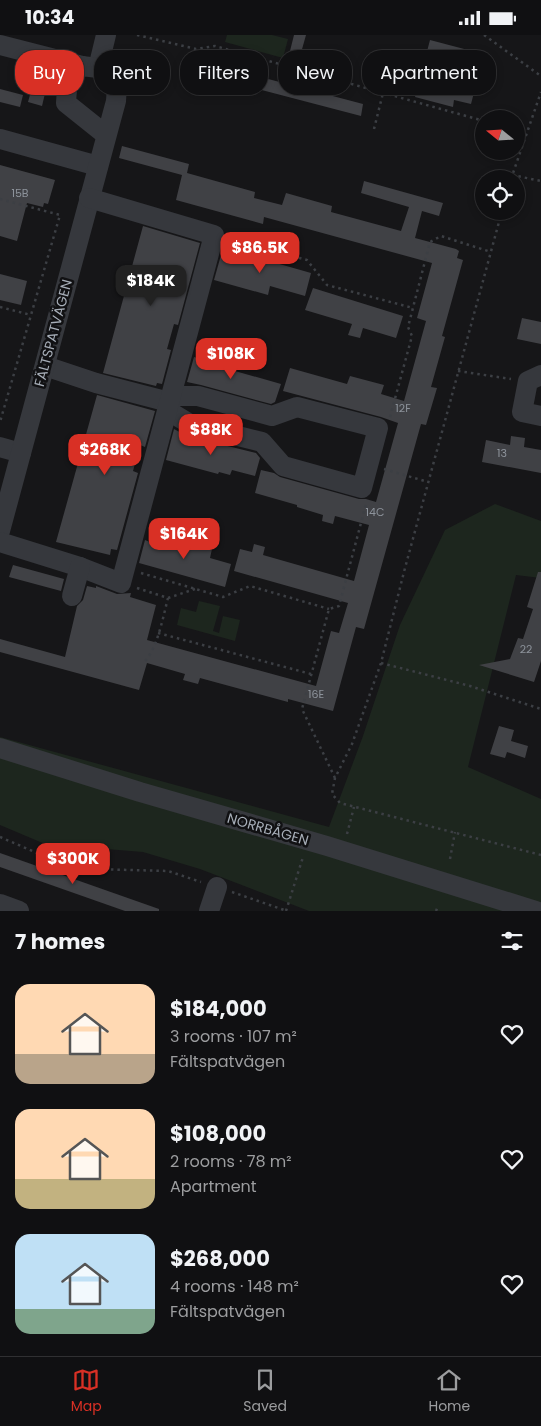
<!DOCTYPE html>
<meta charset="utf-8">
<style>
:root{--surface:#101012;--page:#1e1e20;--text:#f1f3f6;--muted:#9c9d9f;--line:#303032;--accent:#d93025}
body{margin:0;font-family:Poppins,sans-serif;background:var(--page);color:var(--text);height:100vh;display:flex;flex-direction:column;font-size:19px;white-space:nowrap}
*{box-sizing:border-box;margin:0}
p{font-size:16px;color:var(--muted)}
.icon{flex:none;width:28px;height:28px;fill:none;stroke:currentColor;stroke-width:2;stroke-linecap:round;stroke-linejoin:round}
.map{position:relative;height:876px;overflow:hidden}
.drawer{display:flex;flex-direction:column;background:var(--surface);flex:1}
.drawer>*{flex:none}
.hud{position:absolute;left:15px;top:15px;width:511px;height:45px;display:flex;gap:10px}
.needle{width:32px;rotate:288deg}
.fabs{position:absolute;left:475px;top:75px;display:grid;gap:10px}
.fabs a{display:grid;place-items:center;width:50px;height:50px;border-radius:50%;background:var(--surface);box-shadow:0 2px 8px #0003,0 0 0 1px var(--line);font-size:25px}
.price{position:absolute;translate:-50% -42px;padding:0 11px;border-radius:10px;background:var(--accent);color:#fff;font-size:16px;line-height:32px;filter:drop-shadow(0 1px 2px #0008)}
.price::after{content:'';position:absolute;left:50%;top:30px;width:15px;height:11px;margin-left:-8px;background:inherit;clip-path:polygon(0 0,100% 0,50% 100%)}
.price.on{background:#222;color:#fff}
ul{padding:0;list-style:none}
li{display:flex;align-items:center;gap:15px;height:125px;padding:0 15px}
li span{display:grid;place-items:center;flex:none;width:140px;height:100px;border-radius:15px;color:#555}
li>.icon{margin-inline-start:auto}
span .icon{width:60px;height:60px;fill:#fffc;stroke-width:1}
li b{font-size:21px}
h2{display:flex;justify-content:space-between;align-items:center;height:60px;padding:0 15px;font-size:21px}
.pill{padding:0 18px;border-radius:20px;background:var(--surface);box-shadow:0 2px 8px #0003,0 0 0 1px var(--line);font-size:18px;line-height:45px}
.pill.on{background:var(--accent);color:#fff}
.status{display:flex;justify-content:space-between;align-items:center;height:35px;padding:0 25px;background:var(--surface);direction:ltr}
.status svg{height:14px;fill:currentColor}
.dock{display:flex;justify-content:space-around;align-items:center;height:70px;border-top:1px solid var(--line);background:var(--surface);font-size:14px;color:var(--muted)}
.dock a{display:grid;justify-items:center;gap:2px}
.dock .on{color:var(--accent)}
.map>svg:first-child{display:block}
.green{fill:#1d261e}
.building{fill:#404145}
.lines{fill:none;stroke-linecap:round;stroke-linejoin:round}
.path{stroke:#3c3f44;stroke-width:2.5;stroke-dasharray:2.5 4;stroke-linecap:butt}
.minor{stroke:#36383d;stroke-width:20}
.labels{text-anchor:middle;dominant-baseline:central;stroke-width:5;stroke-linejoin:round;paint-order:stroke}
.number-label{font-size:11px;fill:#8d939b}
.street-label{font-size:14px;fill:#a7aeb8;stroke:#111113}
</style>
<div class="status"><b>10:34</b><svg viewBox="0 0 49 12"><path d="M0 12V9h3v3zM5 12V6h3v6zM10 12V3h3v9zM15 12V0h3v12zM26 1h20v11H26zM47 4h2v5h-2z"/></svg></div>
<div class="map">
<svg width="541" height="876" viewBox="0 0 541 876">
<rect width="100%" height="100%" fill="#161618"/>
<g class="green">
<path d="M227,0H272L288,4L283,23L225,7Z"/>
<path d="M495,469L541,486V543L516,540L468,732L541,764V876H309L200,834L143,817L45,809L0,790V702L329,792L363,701L400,590L445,495Z"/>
<path d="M199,566L220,571L213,596L219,598L223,581L240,585L235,606L177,590L181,573L196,577Z"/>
</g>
<g class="building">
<path d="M294,0H306L294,43L284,40Z"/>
<path d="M430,5L468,15L467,18L483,23L471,69L454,65L453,72L415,62Z"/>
<path d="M208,28L363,69L361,81L204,40Z"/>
<path d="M35,42L48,46L42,71L28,67Z"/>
<path d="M0,54L23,60L20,72L0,67Z"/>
<path d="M122,111L189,129L187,138L255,157L254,163L282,170L286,158L332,171L331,177L401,196L409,172L361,158L364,146L443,168L439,181L422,176L415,203L456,214L459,216L457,223L463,225L442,301L445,302L431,352L437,353L426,390L421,389L364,594L356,592L333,676L288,664V667L200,643L198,649L183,645L185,639L147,628L139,655L0,617V604L65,622L77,571L83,565L87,551L96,553V551L117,559L131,558L130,562L156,570L147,605L316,651L331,596L339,598L348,568L234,536L240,514L252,517L254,509L265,512L263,520L354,546L369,490L335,481L333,489L322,486L323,480L297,472V470L255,458L261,435L274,438L280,442L359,464H366L376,467L398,388L381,382L283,356L290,333L347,349L350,341L384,350L381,359L404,366L426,286L417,283L432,228L264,182L263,189L176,165L182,140L119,123Z"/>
<path d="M0,130L55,145L48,169L44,168L43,172L27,168L17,206L0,201Z"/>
<path d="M143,191L200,208L178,290L174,289L167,314L171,315L162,349L157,348L156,351L103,338Z"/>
<path d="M223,213L311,238L305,261L270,251L268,260L214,245Z"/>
<path d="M0,239L27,246L21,270L0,265Z"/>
<path d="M313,253L403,281L396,303L363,293L360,303L348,300L352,289L305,275Z"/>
<path d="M522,283L541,287V309L517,304Z"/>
<path d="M203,319L236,328L235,336L281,349L275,367L271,369L201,350L187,347L194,322L201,324Z"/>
<path d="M97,360L155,376L145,412L140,410L133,436L138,438L117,515L111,514L110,520L56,507Z"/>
<path d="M174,394L187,401L256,418L260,423L255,441L232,435L230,440L219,437L218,439L166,425Z"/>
<path d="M511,401L525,403L524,412L541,415V438L482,427L486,405L510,410Z"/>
<path d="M152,499L212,514L210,523L231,529L225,552L139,528L145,505L150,507Z"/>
<path d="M13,530L64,544L61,556L9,542Z"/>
<path d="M538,537H541V626L534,647L479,630L510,624L518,603L523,604L533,574L527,572Z"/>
<path d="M499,691L514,695L511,706L528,711L525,723L507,717L505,723L490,719Z"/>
<path d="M0,818L159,874V876H125L0,832Z"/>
</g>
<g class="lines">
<g class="path">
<path d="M137,0L196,14L215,11L484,86"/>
<path d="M484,0L541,41"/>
<path d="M188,45L196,14"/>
<path d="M374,94L383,58"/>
<path d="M516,95L527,98"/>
<path d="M512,140L541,146"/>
<path d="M511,144L541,57"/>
<path d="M0,164L60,180L0,387"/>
<path d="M502,176L405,533L381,628L352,709L335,743L332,759L340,768L541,820"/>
<path d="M230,204L307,225L327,250L413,273"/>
<path d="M0,272L31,280"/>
<path d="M458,336L511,344"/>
<path d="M390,382L412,301L408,292L430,207L441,201L491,217"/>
<path d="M384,434L428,447"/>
<path d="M141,538L223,562L250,551L329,574"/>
<path d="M137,553L168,563C163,582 157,616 143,628"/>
<path d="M168,563L195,554"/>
<path d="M158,598L311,639"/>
<path d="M381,628L470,651L541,674"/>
<path d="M335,743L302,674L329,574L339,571L366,469"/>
<path d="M347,799L354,772"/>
<path d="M0,802L65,830L90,834L168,836L201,847"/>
<path d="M450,824L455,797"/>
<path d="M232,857L287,876"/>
<path d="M286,876L303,822"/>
<path d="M436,876L438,871"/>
</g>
<g class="minor">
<path d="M0,10L82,31"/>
<path d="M98,33L106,0"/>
<path d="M0,104L98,131"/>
<path d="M45,331L96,348L169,367"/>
<path d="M541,340L528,346L522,377L541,381"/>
<path d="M167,375L190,389L262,407L283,431L362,453L378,393L297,372L272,381L198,361H171"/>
<path d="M0,412L21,418"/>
<path d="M0,496L116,66L117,50L111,37L98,33L82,31C67,42 67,50 66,68L106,100"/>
<path d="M0,507L80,532L121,548L214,200L89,163"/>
<path d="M72,561L80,532"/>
<path d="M0,713L140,757L327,811L536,876"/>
<path d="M0,869L19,876"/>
<path d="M209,876L217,852"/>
</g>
</g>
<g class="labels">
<g class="number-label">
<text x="20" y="158">15B</text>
<text x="403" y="373">12F</text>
<text x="502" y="418">13</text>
<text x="375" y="477">14C</text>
<text x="526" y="614">22</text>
<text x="316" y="659">16E</text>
</g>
<g class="street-label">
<text transform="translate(53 298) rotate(-75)">FÄLTSPATVÄGEN</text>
<text transform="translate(268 794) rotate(16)">NORRBÅGEN</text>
</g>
</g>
</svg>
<div class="fabs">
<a><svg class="needle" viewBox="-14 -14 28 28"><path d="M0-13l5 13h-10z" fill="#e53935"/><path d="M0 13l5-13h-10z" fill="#9c9d9f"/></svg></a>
<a><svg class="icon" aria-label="locate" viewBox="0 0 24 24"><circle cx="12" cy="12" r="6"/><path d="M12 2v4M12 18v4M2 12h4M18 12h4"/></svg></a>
</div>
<b class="price" style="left:260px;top:239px">$86.5K</b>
<b class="price on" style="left:151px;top:272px">$184K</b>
<b class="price" style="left:231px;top:345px">$108K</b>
<b class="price" style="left:211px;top:421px">$88K</b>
<b class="price" style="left:105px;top:441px">$268K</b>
<b class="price" style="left:184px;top:525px">$164K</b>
<b class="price" style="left:73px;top:850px">$300K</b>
<div class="hud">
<a class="pill on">Buy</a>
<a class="pill">Rent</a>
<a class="pill">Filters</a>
<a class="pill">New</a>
<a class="pill">Apartment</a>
</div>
</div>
<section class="drawer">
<h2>7 homes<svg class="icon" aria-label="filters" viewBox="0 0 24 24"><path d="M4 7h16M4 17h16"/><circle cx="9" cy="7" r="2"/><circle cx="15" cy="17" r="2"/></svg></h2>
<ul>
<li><span style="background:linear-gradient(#ffd9b3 70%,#b9a48a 0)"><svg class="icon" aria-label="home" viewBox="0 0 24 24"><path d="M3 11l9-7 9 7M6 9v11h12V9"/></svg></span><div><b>$184,000</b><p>3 rooms · 107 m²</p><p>Fältspatvägen</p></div><svg class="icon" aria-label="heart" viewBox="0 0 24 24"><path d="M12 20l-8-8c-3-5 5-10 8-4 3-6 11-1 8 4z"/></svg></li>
<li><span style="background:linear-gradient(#ffd9b3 70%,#c2b280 0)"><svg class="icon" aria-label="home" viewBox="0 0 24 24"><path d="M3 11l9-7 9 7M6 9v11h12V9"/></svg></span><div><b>$108,000</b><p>2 rooms · 78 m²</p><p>Apartment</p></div><svg class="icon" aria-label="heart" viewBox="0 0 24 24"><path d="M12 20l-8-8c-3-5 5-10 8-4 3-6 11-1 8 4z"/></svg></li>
<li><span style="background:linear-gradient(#bfe0f5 75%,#7fa58c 0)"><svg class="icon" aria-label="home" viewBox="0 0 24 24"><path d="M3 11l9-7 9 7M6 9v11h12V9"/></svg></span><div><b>$268,000</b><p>4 rooms · 148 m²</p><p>Fältspatvägen</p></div><svg class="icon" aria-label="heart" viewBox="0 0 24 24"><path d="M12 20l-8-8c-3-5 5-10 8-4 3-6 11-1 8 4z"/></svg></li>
</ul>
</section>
<nav class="dock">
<a class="on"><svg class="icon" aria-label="map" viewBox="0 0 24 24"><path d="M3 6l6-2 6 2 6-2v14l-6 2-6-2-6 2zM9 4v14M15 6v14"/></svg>Map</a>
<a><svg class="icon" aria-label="saved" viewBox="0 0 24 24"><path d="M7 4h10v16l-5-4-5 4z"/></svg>Saved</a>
<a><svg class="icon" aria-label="home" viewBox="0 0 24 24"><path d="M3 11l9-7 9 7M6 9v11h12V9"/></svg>Home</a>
</nav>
